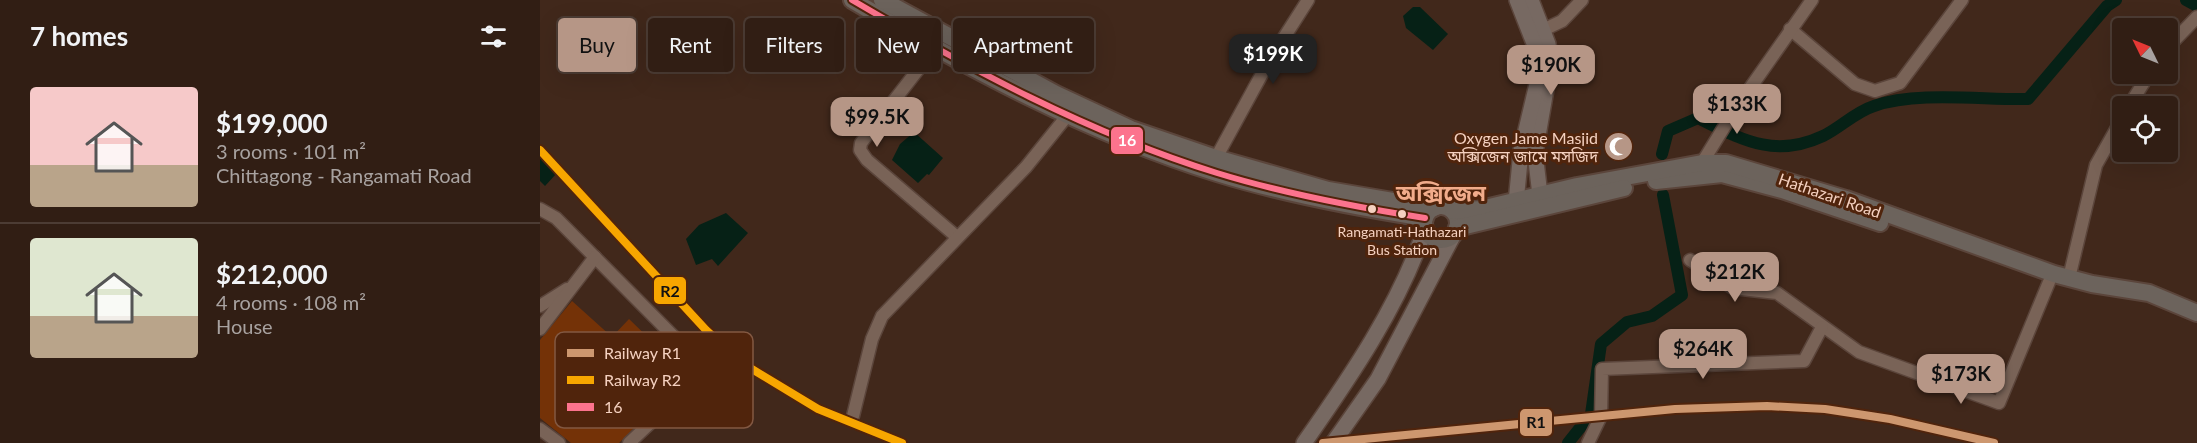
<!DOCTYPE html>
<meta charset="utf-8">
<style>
:root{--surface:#311e14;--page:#3d2b22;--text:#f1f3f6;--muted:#a8a2a0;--line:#4c3c34;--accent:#b69686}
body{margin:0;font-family:Lato,"Noto Sans Bengali",sans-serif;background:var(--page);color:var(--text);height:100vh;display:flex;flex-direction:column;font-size:22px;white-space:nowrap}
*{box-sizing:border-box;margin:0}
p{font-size:20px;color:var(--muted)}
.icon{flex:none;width:33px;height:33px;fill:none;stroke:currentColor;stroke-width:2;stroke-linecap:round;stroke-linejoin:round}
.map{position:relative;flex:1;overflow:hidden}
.side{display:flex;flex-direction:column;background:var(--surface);width:540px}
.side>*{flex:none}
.hud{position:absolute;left:18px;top:18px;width:570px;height:54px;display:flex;gap:12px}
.needle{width:39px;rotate:313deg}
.controls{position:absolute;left:1572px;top:18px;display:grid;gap:12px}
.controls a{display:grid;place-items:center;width:66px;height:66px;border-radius:6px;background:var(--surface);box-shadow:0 6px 24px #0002,0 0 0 2px var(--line);font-size:30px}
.price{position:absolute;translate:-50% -51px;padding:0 14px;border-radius:12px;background:var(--accent);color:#111;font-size:20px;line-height:39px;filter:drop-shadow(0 2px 3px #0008)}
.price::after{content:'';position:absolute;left:50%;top:36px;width:18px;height:14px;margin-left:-9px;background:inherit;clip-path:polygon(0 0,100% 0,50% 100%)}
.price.selected{background:#222;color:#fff}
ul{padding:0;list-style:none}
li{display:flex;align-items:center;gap:18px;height:150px;padding:0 30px}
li+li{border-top:2px solid var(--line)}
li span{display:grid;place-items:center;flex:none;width:168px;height:120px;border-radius:6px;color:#555}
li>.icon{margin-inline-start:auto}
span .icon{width:72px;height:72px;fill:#fffc;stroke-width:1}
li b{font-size:26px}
h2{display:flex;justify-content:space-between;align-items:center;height:72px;padding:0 30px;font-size:26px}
.chip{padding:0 21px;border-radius:6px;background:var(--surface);box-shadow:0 6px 24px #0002,0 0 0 2px var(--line);font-size:21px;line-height:54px}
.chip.selected{background:var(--accent);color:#111}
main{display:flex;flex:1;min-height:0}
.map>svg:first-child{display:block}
.green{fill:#743207}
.water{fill:#062116}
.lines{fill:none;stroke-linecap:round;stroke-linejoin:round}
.canal{stroke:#062116;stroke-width:12}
.minor-casing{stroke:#5b453b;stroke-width:15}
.major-casing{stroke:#5b453b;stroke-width:18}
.highway-casing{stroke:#5b453b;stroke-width:20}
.minor{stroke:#796357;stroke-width:12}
.major{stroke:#776962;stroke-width:15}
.highway{stroke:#6c635c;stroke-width:16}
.bus-1-casing{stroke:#50240c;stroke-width:10}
.bus-1{stroke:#fc738d;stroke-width:6}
.rail-1-casing{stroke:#50240c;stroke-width:12}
.rail-2-casing{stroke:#50240c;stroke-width:12}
.rail-1{stroke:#cd976f;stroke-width:8}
.rail-2{stroke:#f7a600;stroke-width:8}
.bus-dot{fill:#f5d1c0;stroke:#50240c;stroke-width:2}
.labels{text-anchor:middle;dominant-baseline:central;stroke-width:6;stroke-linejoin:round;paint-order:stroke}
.bus-label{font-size:14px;fill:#f5d1c0;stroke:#50240c}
.poi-label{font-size:16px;fill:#f5d1c0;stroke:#50240c;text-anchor:end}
.street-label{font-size:16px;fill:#f5d1c0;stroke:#50240c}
.district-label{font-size:22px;font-weight:bold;fill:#f1ac8b;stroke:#50240c}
.key{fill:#50240c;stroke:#825842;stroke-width:1.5}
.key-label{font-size:16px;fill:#f5d1c0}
.line-badge{stroke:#50240c;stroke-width:2}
.badge-label{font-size:16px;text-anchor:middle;font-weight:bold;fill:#fff}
.pale-badge-label{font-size:16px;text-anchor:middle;font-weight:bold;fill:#111}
</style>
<main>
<section class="side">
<h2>7 homes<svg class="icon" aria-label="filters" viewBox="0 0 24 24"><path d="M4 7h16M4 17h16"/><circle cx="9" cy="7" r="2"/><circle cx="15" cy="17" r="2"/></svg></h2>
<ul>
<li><span style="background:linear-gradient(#f6c9c9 65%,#b9a48a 0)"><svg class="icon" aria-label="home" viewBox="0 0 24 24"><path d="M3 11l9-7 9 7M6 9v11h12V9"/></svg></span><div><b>$199,000</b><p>3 rooms · 101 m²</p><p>Chittagong - Rangamati Road</p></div></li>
<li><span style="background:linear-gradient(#dfe7d0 65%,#b9a48a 0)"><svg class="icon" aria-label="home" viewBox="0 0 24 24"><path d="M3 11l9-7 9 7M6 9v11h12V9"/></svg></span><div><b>$212,000</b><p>4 rooms · 108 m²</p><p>House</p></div></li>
</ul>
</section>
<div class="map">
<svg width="1657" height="443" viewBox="0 0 1657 443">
<rect width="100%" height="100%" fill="#41281b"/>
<path class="green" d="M32,301L72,337L89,319L147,375L79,443H31L0,418V340Z"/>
<g class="water">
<path d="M873,7H880L908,34L893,50L866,28L863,16Z"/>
<path d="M374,132L403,158L389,175L387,174L378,183L352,160L360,144Z"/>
<path d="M0,155L16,174L5,186L0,181Z"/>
<path d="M186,213L208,233L178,266L172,259L156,265L146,239L159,225Z"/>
</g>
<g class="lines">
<g class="canal">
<path d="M1646,0L1657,6"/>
<path d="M1122,154L1128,131L1158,118C1201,139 1234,159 1283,136C1300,128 1315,112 1334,106C1377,91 1442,100 1488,99L1567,6L1576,0"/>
<path d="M1028,443L1051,414L1061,344L1087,322L1112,316L1142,295L1123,195"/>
</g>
<defs>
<g id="minor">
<path d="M1250,29L1315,84L1335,91L1360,83L1422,0"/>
<path d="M1003,30L1022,21L1042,0"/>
<path d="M393,45L377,71L321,143L320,150L327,160L417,237"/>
<path d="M1628,47L1657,17"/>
<path d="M1589,106L1609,74"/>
<path d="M676,158L729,61L768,0"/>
<path d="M1162,163L1194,111L1272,0"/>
<path d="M0,209L16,218L157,360L161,368L158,378L89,443"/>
<path d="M1150,260L1193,288L1237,293L1319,352L1459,403L1509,282"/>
<path d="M1529,278L1556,165L1582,119"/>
<path d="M0,306L27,289"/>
<path d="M0,329L55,257"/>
<path d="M313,416L332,339L342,316L486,167L527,116"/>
<path d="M0,429L19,443"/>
<path d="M1048,443L1061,416L1062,369L1264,361L1282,327"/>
</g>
<g id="major">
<path d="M991,0L1008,44L1011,61L995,153L1000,195"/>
<path d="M976,202L981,151L997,84L999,56L977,0"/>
<path d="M764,443C811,376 859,306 885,229"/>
<path d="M793,443L838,379L914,234"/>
</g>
<g id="highway">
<path d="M312,0C428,68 548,133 677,173C745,194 815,207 885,218"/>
<path d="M342,0L516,94L591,129L676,158L788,190L894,208"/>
<path d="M1116,181L1182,174L1242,190L1340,223"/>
<circle cx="901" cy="223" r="17"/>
<path d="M913,211L941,209L1037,186L1162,163H1186L1306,199L1514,274L1552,284L1609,293L1657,313"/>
<path d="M917,228L1084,188"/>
</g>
</defs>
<use href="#minor" class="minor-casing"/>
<use href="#major" class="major-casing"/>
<use href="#highway" class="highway-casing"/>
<use href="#minor" class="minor"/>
<use href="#major" class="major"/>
<use href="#highway" class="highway"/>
<defs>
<path id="bus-1" d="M312,0C428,68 548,133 677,173C745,194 815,207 885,218"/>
</defs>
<use href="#bus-1" class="bus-1-casing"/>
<use href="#bus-1" class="bus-1"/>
<defs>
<path id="rail-1" d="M783,443L1135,409L1227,406L1285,409L1350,419L1454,443"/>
<path id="rail-2" d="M0,150L166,330L202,363L278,409L362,443"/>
</defs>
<use href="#rail-1" class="rail-1-casing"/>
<use href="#rail-2" class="rail-2-casing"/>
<use href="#rail-1" class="rail-1"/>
<use href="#rail-2" class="rail-2"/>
</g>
<defs>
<symbol id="mosque-disc" viewBox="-11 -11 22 22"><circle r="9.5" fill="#b69686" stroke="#50240c"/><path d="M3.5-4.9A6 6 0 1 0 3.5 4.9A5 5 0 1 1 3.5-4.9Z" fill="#fff"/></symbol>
</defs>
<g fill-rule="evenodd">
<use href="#mosque-disc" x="1062" y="130" width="33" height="33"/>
</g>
<g class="bus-dot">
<circle cx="832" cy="209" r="5"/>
<circle cx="862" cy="214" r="5"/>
</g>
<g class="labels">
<g class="bus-label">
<text x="862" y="231">Rangamati-Hathazari<tspan x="862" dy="18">Bus Station</tspan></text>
</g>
<g class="poi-label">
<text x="1058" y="137">Oxygen Jame Masjid<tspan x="1058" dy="18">অক্সিজেন জামে মসজিদ</tspan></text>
</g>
<g class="street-label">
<text transform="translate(1290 195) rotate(19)">Hathazari Road</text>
</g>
<g class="district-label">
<text x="901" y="192">অক্সিজেন</text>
</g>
</g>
<rect x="15" y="332" width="198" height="96" rx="9" class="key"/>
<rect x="27" y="349" width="27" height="8" fill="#cd976f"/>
<rect x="27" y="376" width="27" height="8" fill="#f7a600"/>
<rect x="27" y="403" width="27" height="8" fill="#fc738d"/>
<g class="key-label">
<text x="64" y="359">Railway R1</text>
<text x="64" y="386">Railway R2</text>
<text x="64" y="413">16</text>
</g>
<g class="line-badge">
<rect x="570" y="126" width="34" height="29" rx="6" fill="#fc738d"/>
<rect x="113" y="276" width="34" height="29" rx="6" fill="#f7a600"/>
<rect x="979" y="408" width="34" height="29" rx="6" fill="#cd976f"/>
</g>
<g class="badge-label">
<text x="587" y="146">16</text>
</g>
<g class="pale-badge-label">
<text x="130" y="297">R2</text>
<text x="996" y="428">R1</text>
</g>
</svg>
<div class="controls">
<a><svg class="needle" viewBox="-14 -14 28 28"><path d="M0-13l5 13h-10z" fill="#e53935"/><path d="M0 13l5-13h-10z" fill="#a8a2a0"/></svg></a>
<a><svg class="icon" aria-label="locate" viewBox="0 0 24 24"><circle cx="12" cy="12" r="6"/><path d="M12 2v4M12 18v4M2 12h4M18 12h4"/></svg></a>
</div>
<b class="price selected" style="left:733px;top:85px">$199K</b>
<b class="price" style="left:1011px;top:96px">$190K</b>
<b class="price" style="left:1197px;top:135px">$133K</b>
<b class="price" style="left:337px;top:148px">$99.5K</b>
<b class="price" style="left:1195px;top:303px">$212K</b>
<b class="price" style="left:1163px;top:380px">$264K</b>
<b class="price" style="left:1421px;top:405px">$173K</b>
<div class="hud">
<a class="chip selected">Buy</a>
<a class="chip">Rent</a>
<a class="chip">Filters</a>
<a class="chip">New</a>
<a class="chip">Apartment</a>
</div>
</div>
</main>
